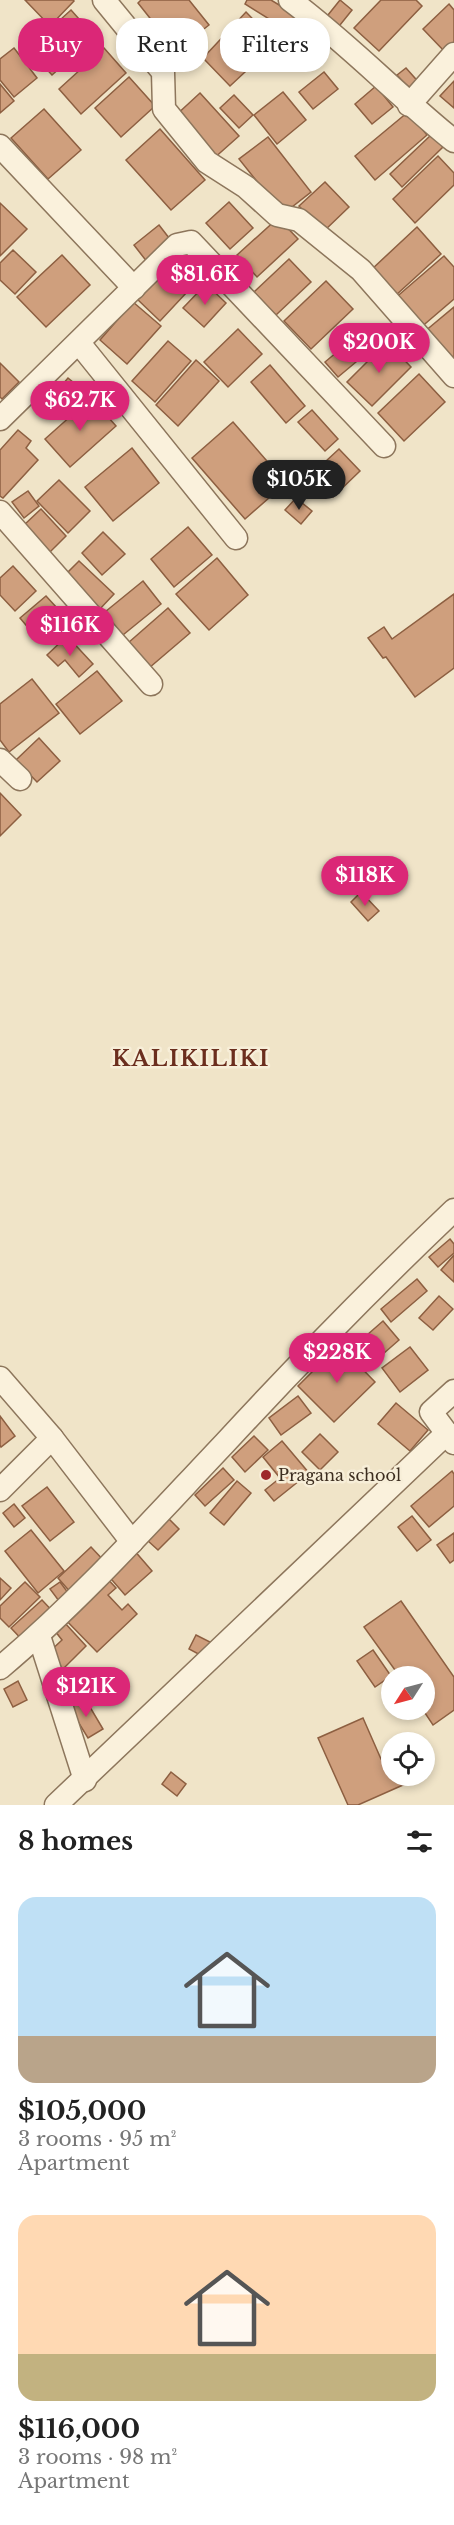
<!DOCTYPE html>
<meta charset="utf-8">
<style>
:root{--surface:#fff;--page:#f2f2f2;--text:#222;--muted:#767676;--accent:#db2777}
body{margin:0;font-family:"Libre Baskerville",serif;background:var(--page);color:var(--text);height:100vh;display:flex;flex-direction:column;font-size:22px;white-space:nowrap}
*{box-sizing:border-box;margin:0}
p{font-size:20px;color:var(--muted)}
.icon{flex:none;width:33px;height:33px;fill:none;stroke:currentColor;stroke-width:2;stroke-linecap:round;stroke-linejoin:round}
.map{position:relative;height:1805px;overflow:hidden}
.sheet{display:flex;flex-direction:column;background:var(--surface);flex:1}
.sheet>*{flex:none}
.hud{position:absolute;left:18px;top:18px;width:418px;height:54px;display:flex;gap:12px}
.needle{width:39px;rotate:234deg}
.controls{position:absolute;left:381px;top:1666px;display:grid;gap:12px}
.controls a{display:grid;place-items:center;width:54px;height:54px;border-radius:50%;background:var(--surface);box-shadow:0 3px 9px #0003;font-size:30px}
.price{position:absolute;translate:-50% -51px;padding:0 14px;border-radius:21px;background:var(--accent);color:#fff;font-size:20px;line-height:39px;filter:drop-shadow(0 2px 3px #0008)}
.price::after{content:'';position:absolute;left:50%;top:36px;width:18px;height:14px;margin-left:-9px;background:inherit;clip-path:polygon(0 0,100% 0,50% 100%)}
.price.active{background:#222;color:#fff}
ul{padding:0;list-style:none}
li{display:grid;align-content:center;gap:12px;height:318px;padding:0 18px}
li span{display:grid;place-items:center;height:186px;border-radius:18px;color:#555}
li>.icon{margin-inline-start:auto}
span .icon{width:108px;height:108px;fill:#fffc;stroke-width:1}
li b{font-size:26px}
h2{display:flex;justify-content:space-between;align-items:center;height:72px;padding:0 18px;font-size:26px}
.chip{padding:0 21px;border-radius:24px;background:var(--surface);box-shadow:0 3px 9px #0003;font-size:21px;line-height:54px}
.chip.active{background:var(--accent);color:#fff}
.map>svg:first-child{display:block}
.building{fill:#cf9f7d;stroke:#8d5f41;stroke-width:1.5}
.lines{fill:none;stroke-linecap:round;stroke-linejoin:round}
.minor-casing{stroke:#8d765c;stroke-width:25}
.minor{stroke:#faf1dc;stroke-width:22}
.poi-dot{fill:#9e2a2b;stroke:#f7eed8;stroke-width:2}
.labels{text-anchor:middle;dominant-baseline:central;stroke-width:5;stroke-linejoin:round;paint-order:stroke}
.poi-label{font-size:16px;fill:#3d2e20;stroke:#f7eed8;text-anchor:start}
.district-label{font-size:22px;font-weight:bold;letter-spacing:1.5px;fill:#6b2e1e;stroke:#f7eed8}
</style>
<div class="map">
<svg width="454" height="1805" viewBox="0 0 454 1805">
<rect width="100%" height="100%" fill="#f0e4c8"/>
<g class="building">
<path d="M25,0H73L74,1L50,26Z"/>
<path d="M141,0H189L209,25L176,51L138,3Z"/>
<path d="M247,0H271L299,17L290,32L245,4Z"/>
<path d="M340,0L352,10L336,30L324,20Z"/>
<path d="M381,0H416L422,6L379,51L354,28Z"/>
<path d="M449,4L454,10V44L445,52L423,29Z"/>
<path d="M71,10L95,37L52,75L28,49Z"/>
<path d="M246,12L281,48L264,65L259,59L230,86L203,58Z"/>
<path d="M14,48L37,78L14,97L0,80V59Z"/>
<path d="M104,48L126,73L81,114L59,89Z"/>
<path d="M406,68L422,86L413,93L397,75Z"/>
<path d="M324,72L338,89L313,109L299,92Z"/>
<path d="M129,77L155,106L121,137L95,108Z"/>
<path d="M454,81V108L440,96Z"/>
<path d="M0,84L14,101L0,113Z"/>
<path d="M376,86L393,107L372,124L355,104Z"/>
<path d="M283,92L306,120L277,144L254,115Z"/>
<path d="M200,93L239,136L212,160L174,117Z"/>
<path d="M234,95L253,115L239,128L220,108Z"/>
<path d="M44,109L81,150L48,179L11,138Z"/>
<path d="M408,112L427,135L375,180L355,156Z"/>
<path d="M160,129L205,180L171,210L126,160Z"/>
<path d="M431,135L443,147L402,187L390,174Z"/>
<path d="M268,137L311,192L283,214L239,159Z"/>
<path d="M438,156L454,173V185L415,223L393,199Z"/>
<path d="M325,182L349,207L323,232L299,206Z"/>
<path d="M229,202L253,228L230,249L206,223Z"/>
<path d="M0,203L27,229L0,256Z"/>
<path d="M278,218L298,239L257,277L237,255Z"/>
<path d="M159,225L176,247L151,267L134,245Z"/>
<path d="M417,227L441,254L395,296L371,270Z"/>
<path d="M13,250L36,272L15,294L0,280V263Z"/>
<path d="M62,255L90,285L46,327L17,297Z"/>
<path d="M444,256L454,267V299L419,329L393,300Z"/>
<path d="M289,259L311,282L276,315L254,292Z"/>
<path d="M165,268L188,291L160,321L136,298Z"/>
<path d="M326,281L353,309L311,349L284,321Z"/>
<path d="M206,284L226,303L204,327L183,308Z"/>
<path d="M133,302L161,326L127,364L100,340Z"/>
<path d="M454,307V368L424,332Z"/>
<path d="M238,329L262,354L228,387L204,362Z"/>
<path d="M168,341L191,361L155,402L132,381Z"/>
<path d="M387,342L411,367L372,406L347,382Z"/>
<path d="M343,347L356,362L338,377L325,362Z"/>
<path d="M196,360L219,381L178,426L156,405Z"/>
<path d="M0,363L19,382L2,399L0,397Z"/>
<path d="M270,365L305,406L286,423L251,382Z"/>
<path d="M419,374L445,402L404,441L378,413Z"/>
<path d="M68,378L84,391L73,404L57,391Z"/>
<path d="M91,398L116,426L70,467L45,439Z"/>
<path d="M312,410L338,439L325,451L298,422Z"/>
<path d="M233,422L286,483L245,519L192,458Z"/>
<path d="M18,430L31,441L26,448L38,460L3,498L0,496V450Z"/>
<path d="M132,448L159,483L113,521L85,487Z"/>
<path d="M339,449L360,471L333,497L312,474Z"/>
<path d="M59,480L90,511L68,533L37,501Z"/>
<path d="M28,491L39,506L24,518L12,502Z"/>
<path d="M296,498L312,511L301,524L285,510Z"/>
<path d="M41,509L66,536L49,553L23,526Z"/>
<path d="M188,527L212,555L174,587L151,559Z"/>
<path d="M103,532L125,554L102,575L82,553Z"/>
<path d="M217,558L248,595L209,630L176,594Z"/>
<path d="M79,561L114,594L99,610L64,576Z"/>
<path d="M13,566L36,591L15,611L0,595V578Z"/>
<path d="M143,581L161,604L118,639L100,616Z"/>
<path d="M454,594V668L415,697L386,657L383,658L368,638L384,627L392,639Z"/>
<path d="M46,596L57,608L30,630L20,618Z"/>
<path d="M168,608L190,633L149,668L128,643Z"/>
<path d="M67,636L93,664L79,677L65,660L58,666L47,655Z"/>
<path d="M97,671L122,701L80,734L56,704Z"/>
<path d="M32,679L59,713L9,752L0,740V704Z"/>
<path d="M39,738L60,761L37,782L16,760Z"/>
<path d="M0,793L21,815L0,836Z"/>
<path d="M361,892L379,911L368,921L351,902Z"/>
<path d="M450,1239L454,1244V1253L438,1267L429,1257Z"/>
<path d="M454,1255V1282L441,1270Z"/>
<path d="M417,1279L427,1291L391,1322L381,1309Z"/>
<path d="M439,1296L453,1309L433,1330L419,1318Z"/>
<path d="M383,1321L399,1340L383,1354L367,1335Z"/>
<path d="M339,1345L375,1382L334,1422L298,1386Z"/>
<path d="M410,1347L428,1370L400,1392L382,1368Z"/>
<path d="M298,1396L311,1413L281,1435L269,1418Z"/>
<path d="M396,1403L428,1430L410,1451L378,1424Z"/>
<path d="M0,1416L15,1436L1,1447L0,1445Z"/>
<path d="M320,1434L338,1452L320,1470L302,1452Z"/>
<path d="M254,1436L268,1450L245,1472L232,1457Z"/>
<path d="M282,1441L309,1473L274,1501L265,1490L280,1478L263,1457Z"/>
<path d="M223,1468L234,1480L205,1506L195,1495Z"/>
<path d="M452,1471L454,1474V1506L429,1527L411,1506Z"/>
<path d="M237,1481L251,1493L224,1525L210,1513Z"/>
<path d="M47,1487L74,1522L50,1541L22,1506Z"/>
<path d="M14,1504L25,1518L14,1527L3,1513Z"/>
<path d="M412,1516L431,1540L417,1551L398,1527Z"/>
<path d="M168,1518L179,1529L158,1550L147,1540Z"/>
<path d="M31,1530L64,1571L38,1593L5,1551Z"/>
<path d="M454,1533V1560L450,1563L437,1545Z"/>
<path d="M91,1547L106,1563L72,1594L58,1578Z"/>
<path d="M133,1549L152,1571L125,1595L106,1573Z"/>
<path d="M103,1574L116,1588L108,1595L122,1610L128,1604L137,1614L97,1652L60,1614Z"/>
<path d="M0,1578L11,1588L0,1600Z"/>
<path d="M25,1582L40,1597L9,1627L0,1618V1606Z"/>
<path d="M60,1582L69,1594L59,1601L50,1589Z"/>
<path d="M42,1600L57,1616L27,1645L11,1628Z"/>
<path d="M401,1601L454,1677V1710L433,1725L423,1710L424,1677H400L364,1627Z"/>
<path d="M64,1622L86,1646L61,1671L46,1655L62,1640L55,1631Z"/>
<path d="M196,1635L212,1643L204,1657L189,1649Z"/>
<path d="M373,1650L391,1676L375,1687L357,1661Z"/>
<path d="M18,1681L27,1700L13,1707L4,1689Z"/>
<path d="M84,1697L103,1729L88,1738L69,1707Z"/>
<path d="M363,1718L381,1759L392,1754V1776H410L412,1781L358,1805H348L318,1738Z"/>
<path d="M171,1772L186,1784L177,1796L162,1784Z"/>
</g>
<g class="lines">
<defs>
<g id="minor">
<path d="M104,0L163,72L164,109L207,162L246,187L277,215L299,220L361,270L454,376"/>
<path d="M290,0C348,43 398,96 454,141"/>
<path d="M409,105L454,54"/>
<path d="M0,146L134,288"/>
<path d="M79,343L236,538"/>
<path d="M0,419L177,245L191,242L384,446"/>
<path d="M0,512L151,684"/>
<path d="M0,760L20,779"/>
<path d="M0,1378L52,1438L132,1542"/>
<path d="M454,1391L431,1412L454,1443"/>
<path d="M0,1490L52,1438"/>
<path d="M39,1636L85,1780"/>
<path d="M0,1668C81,1600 152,1520 225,1443C299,1363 375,1285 454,1210"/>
<path d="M56,1805L447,1433"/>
</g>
</defs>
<use href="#minor" class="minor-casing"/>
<use href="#minor" class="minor"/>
</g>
<circle class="poi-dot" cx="266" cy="1475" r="6"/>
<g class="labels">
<g class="poi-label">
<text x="278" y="1475">Pragana school</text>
</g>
<g class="district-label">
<text x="191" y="1058">KALIKILIKI</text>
</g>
</g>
</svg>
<div class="controls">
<a><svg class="needle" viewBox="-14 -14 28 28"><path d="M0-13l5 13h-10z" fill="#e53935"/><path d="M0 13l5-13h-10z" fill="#767676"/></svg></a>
<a><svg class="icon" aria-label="locate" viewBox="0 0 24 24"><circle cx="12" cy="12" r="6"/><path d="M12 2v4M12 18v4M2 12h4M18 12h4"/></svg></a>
</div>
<b class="price" style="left:205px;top:306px">$81.6K</b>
<b class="price" style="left:379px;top:374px">$200K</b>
<b class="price" style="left:80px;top:432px">$62.7K</b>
<b class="price active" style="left:299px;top:511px">$105K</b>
<b class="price" style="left:70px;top:657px">$116K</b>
<b class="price" style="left:365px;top:907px">$118K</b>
<b class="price" style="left:337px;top:1384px">$228K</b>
<b class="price" style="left:86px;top:1718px">$121K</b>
<div class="hud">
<a class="chip active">Buy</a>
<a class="chip">Rent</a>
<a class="chip">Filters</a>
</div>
</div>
<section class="sheet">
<h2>8 homes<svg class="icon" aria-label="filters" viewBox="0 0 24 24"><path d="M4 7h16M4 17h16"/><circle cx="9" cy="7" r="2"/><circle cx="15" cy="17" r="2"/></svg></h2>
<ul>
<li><span style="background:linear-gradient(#bfe0f5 75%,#b9a48a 0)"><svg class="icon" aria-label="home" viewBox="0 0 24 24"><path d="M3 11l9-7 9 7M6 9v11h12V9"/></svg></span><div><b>$105,000</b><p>3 rooms · 95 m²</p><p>Apartment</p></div></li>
<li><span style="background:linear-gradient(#ffd9b3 75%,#c2b280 0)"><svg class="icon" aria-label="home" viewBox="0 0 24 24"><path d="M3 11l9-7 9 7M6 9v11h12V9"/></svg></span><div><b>$116,000</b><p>3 rooms · 98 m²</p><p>Apartment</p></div></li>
</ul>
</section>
